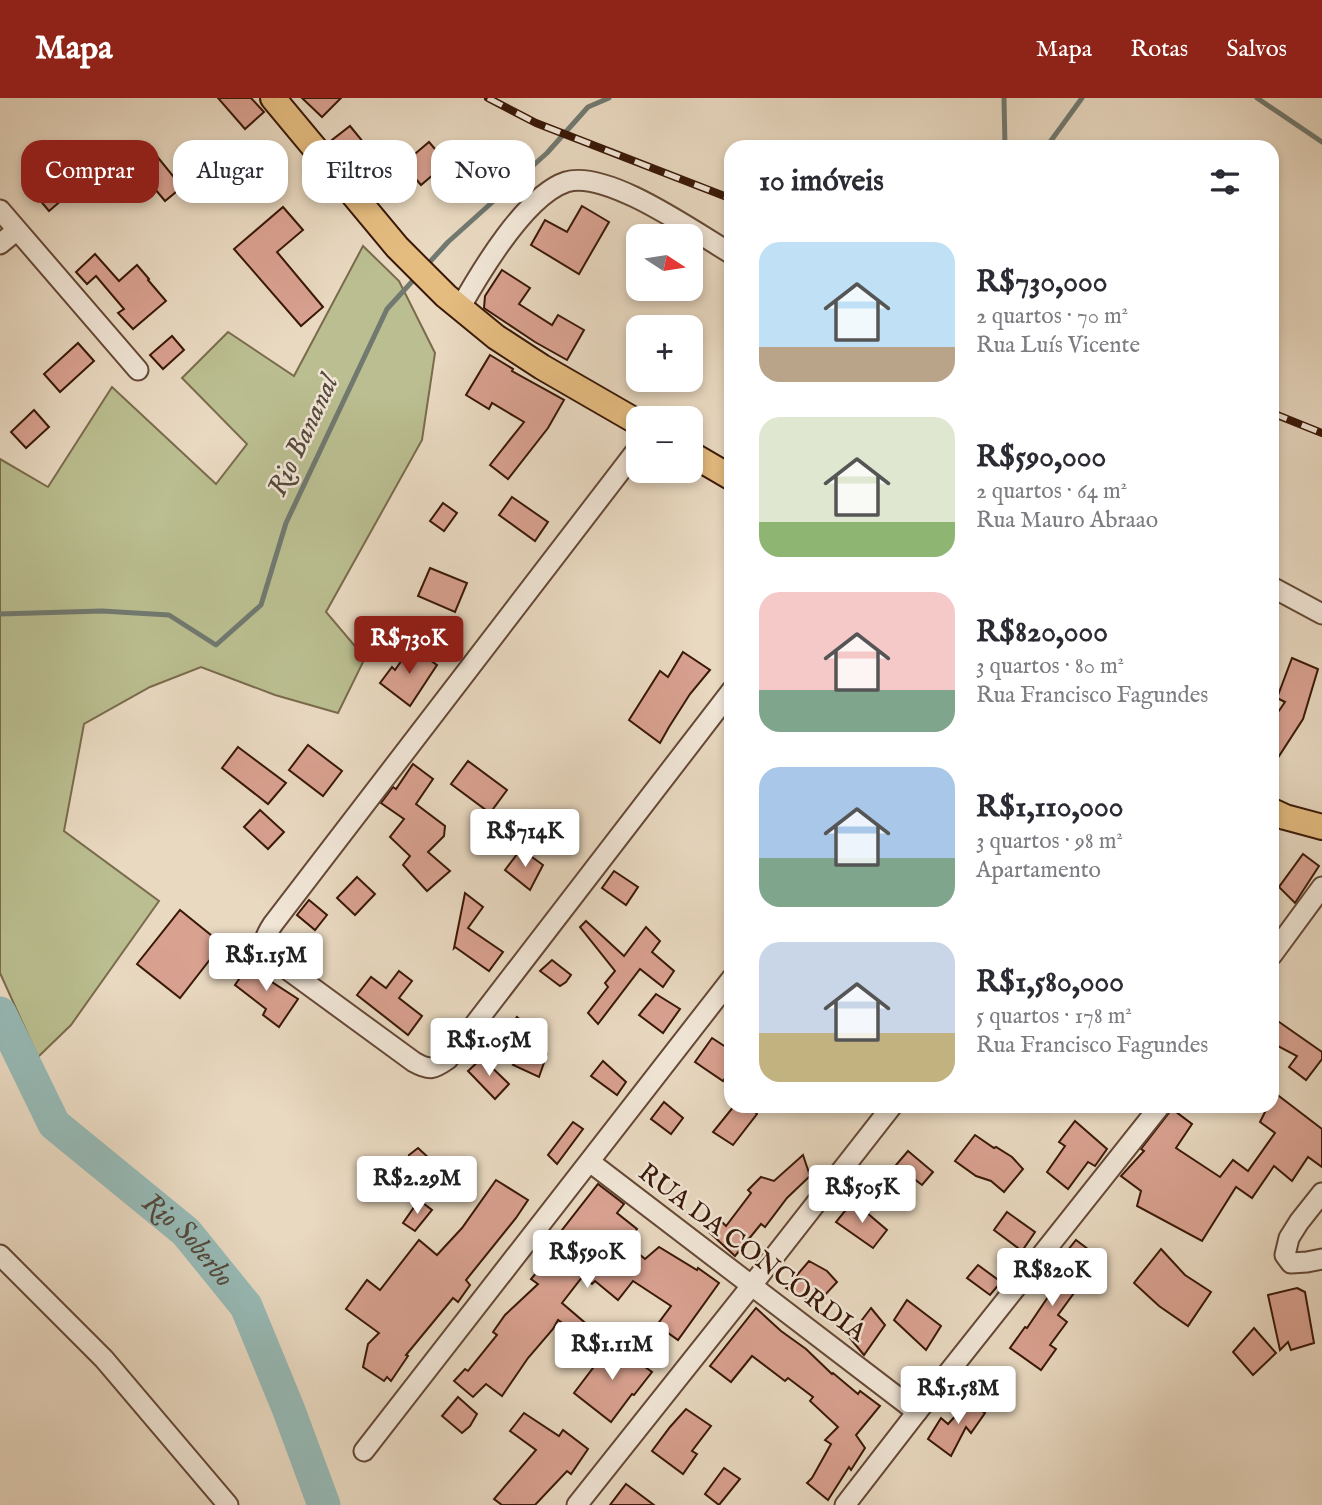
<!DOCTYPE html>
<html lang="pt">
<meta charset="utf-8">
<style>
:root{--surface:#fff;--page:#f7f7f7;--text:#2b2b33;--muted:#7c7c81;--accent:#8f2418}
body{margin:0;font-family:"IM FELL English",serif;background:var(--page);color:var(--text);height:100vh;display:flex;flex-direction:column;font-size:26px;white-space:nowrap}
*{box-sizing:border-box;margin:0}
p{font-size:23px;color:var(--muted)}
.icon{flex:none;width:38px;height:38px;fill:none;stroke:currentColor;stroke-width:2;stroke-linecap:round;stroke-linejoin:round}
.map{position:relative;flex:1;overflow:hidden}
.panel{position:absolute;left:724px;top:42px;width:555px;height:973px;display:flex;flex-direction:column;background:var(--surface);border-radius:21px;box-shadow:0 4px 10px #0003}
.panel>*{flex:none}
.banner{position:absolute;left:21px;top:42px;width:598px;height:63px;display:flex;gap:14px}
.needle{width:46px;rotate:102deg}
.fabs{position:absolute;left:626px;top:126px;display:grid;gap:14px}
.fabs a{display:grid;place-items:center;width:77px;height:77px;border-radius:14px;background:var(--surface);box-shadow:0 4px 10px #0003;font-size:35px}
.price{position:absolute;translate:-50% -60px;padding:0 16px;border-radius:7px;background:#fff;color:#222;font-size:23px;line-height:46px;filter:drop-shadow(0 2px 4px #0008)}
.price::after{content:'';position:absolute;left:50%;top:42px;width:21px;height:16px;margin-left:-10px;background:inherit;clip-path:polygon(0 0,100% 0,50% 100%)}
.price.current{background:var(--accent);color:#fff}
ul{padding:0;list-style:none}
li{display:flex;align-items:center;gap:21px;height:175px;padding:0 35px}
li span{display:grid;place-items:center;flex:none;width:196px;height:140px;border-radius:21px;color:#555}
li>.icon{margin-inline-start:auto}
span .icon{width:84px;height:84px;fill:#fffc;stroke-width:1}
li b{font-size:30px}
h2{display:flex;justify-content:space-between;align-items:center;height:84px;padding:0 35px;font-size:30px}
.tag{padding:0 24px;border-radius:21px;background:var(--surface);box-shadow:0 4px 10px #0003;font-size:24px;line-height:63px}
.tag.current{background:var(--accent);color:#fff}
header{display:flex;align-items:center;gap:42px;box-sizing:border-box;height:98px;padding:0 35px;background:var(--accent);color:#fff}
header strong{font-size:33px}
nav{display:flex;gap:38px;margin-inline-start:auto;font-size:24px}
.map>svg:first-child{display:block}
.green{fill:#babe90;stroke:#7a6b4c;stroke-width:2}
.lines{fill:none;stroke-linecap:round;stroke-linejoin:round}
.stream{stroke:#717970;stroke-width:5}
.river{stroke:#97bab6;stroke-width:33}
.building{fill:#d9a190;stroke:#391807;stroke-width:2}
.minor-casing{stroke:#654836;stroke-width:23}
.major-casing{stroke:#391807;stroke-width:28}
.minor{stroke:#f1e6d7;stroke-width:19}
.major{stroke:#e4bc80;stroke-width:24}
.rail-casing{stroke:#391807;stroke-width:8}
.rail{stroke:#f1e6d7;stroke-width:5;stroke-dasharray:16;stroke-linecap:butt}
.labels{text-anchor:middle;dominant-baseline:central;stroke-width:5;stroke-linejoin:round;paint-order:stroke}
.street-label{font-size:26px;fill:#391807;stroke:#f1e6d7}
.water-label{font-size:28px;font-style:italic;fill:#55493c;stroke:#f1e6d7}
</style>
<header>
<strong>Mapa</strong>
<nav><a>Mapa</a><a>Rotas</a><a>Salvos</a></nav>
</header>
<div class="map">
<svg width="1322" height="1407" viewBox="0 0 1322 1407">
<rect width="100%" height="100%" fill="#e9d9c1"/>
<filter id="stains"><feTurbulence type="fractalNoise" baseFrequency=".00286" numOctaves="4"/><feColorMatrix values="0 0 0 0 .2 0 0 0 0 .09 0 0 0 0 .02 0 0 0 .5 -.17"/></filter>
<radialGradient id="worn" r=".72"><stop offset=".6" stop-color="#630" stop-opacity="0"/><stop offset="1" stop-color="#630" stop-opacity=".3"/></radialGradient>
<path class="green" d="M363,148L399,183L435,255L422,342L326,514L365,560L338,615L275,597L201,569L150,589L84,626L64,733L159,803L71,927L38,959L0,875V361L48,389L112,289L216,386L247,346L182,280L228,234L294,278Z"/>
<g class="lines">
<g class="stream">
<path d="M1004,0L1005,49"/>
<path d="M1257,0L1322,44"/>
<path d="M1026,49L1050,44L1082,0"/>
<path d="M427,167L448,144L547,55L588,9L609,0"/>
<path d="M0,516L102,513L169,517L216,547L261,507L286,425L387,211L418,177"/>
</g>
<path class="river" id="s1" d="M0,915L54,1026L186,1134L246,1208L288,1310L324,1407"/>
</g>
<g class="building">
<path d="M218,0H251L264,14L245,31Z"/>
<path d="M302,0H341L322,19Z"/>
<path d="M350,28L364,45L345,59L332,42Z"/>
<path d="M429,44L447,65L421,87L403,66Z"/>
<path d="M147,46L182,89L165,103L150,85L135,98L115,73Z"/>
<path d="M60,83L70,95L49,113L39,101Z"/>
<path d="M582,108L609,124L579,176L531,147L545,122L567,134Z"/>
<path d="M283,109L303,132L277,154L323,209L301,228L234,151Z"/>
<path d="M95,156L119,183L137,167L149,181L148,182L166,203L133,231L118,215L124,211L96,178L87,186L76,174Z"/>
<path d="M502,172L530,190L519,206L552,227L558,217L584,232L567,262L535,244L484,210L485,198Z"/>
<path d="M172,238L184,252L163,271L150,257Z"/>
<path d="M78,245L94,263L60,294L44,276Z"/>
<path d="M490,257L513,271L512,273L564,302L548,330L508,381L490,367L524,324L492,305L489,311L466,297Z"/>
<path d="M34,312L49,329L26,350L11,334Z"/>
<path d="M512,399L548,424L535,443L499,417Z"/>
<path d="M443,405L457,415L444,433L430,423Z"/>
<path d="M430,470L467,485L455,514L418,498Z"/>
<path d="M411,549L437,567L410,608L380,585L392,569L395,572Z"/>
<path d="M683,554L710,572L690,596L669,629L660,645L629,622L660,573L668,579Z"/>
<path d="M1292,560L1318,571L1303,621L1272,669V623L1285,604L1277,600Z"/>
<path d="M308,647L342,673L323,698L289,672Z"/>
<path d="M238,649L286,685L268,706L222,670Z"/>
<path d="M468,663L507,692L490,715L451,686Z"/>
<path d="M413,666L433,681L416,706L445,728L444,738L428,754L450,773L427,793L403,767L410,758L390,739L404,721L381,705L393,689L396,691Z"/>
<path d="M260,712L284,734L268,751L244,729Z"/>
<path d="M521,751L543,767L530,792L505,772Z"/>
<path d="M1303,756L1319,768L1295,805L1279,789Z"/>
<path d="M614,773L638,789L626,807L602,790Z"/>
<path d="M357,779L375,796L355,817L337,800Z"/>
<path d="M465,795L483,809L468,830L503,854L489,873L455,849L454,850Z"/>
<path d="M309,802L327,817L315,832L297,817Z"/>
<path d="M180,812L222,846L180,900L137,866Z"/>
<path d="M586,823L624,858L646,829L660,843L652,854L674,873L663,889L640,871L598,926L588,915L608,889L605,885L615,873L580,829Z"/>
<path d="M252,862L274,879L272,884L298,901L279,929L263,917L266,911L235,887Z"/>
<path d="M552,862L571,877L566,884L560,888L540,873Z"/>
<path d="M399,873L412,883L399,900L422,918L408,937L357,897L371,879L386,890Z"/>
<path d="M656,896L680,911L663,935L639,917Z"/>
<path d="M517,919L538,937L547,956L539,979L513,967L526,952L504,934Z"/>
<path d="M1272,919L1322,954V961L1306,982L1289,969L1297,958L1272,945Z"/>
<path d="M712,940L732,953V970L723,983L695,964Z"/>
<path d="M482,960L509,986L495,1001L468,973Z"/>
<path d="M603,963L626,984L617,997L591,978Z"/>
<path d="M1275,995L1322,1031V1069L1308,1059L1292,1083L1274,1068L1252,1100L1236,1089L1202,1143L1137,1108L1141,1093L1121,1078L1144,1053L1141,1051L1172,1011L1192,1026L1176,1050L1220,1079L1233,1062L1248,1073L1275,1035L1260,1024L1268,1008H1272V1001Z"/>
<path d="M664,1004L683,1020L671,1036L651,1021Z"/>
<path d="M734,1008H750L757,1016L733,1047L713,1034Z"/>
<path d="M1075,1023L1107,1051L1095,1068L1088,1064L1068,1091L1047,1074L1065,1048L1059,1044Z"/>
<path d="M573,1024L583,1031L557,1066L548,1057Z"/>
<path d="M975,1037L994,1050L996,1049L1012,1059L1023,1071L1004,1094L991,1083L976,1078L955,1063Z"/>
<path d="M418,1050L430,1061L400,1097L409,1057Z"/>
<path d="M908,1053L933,1074L922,1087L896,1067Z"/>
<path d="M803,1057L810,1078L787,1100L765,1129L761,1126L735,1158L710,1135L721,1123L726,1128L751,1095L748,1092L761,1079L774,1083Z"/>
<path d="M496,1082L528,1102L516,1120L466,1182L470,1187L458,1204L453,1200L406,1257L408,1258L391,1283L387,1279L384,1283L363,1269L368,1246L379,1235L346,1211L367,1182L380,1192L419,1142L437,1157L462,1130Z"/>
<path d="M598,1086L624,1106L617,1115L637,1131L626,1145L645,1161L659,1149L697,1172L698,1170L719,1185L678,1242L657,1227L671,1208L633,1183L618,1202L595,1183L592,1186L583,1178L562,1205L604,1241L598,1249L558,1222L553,1231L528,1260L502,1298L486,1286L473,1299L454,1283L465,1271L468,1273L497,1237L493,1234L505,1217L538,1186L531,1181L554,1154L548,1150Z"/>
<path d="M419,1102L432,1112L415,1133L403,1125Z"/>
<path d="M853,1103L887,1132L873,1150L836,1124Z"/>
<path d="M1007,1114L1035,1134L1022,1153L994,1132Z"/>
<path d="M1076,1142L1093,1155L1074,1179L1082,1184L1058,1217L1067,1224L1050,1247L1056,1251L1041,1272L1010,1250L1025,1229L1027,1230L1054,1190L1044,1182Z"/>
<path d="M1161,1151L1185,1177L1211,1194L1188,1228L1159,1208L1134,1185Z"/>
<path d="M809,1163L827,1173L837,1184L823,1199L815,1211L806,1201L786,1190Z"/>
<path d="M978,1167L1001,1184L990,1197L967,1180Z"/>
<path d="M1297,1190L1305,1194L1314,1245L1291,1252L1288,1244L1280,1252L1268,1197Z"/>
<path d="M907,1202L941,1228L926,1252L894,1222Z"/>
<path d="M756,1210L781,1233L806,1251L832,1276L833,1275L858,1296L860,1293L880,1308L856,1337L865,1350L851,1372L849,1369L828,1402L807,1385L812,1380L831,1346L825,1342L838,1329L810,1303L813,1299L788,1280L785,1283L752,1258L731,1284L710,1268Z"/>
<path d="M871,1210L885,1227L864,1257L849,1239Z"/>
<path d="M1254,1230L1276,1255L1253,1277L1233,1254Z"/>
<path d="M612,1245L652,1274L634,1297L632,1296L611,1324L574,1295Z"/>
<path d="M980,1291L984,1293L976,1309L985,1315L971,1335L966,1329L951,1358L928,1341L941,1320L948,1326Z"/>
<path d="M458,1299L477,1316L470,1328L462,1335L442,1318Z"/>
<path d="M686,1311L711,1328L692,1353L697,1356L683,1376L652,1353L670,1329Z"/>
<path d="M524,1315L559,1338L563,1332L588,1351L571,1376L567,1373L535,1407H502L494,1401L536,1352L510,1333Z"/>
<path d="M724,1370L740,1381L719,1407L705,1396Z"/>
<path d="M626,1386L654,1407H610Z"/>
</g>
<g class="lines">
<defs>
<g id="minor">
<path d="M0,112L138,272"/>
<path d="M0,146L16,133"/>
<path d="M460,210C481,173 525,98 566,84C607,71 696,135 732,156"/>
<path d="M639,349L273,826C265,838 262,844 269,858L414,964C430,973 434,971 448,961L732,592"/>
<path d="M1272,489L1322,516"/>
<path d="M1272,857L1322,789"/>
<path d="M590,1064L917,1314"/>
<path d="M1322,1095L1299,1124L1289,1140L1285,1157L1291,1165L1307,1164L1322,1161"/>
<path d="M0,1157L104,1261L228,1407"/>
<path d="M364,1353L732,880"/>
<path d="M577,1407L752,1187L892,1008"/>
<path d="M845,1407L917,1314L1160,1008"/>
</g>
<g id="major">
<path d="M273,0L397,149L446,198L496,239L542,269L639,325"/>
<path d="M691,356L732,380"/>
<path d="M1272,713L1285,719L1322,729"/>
</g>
</defs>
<use href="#minor" class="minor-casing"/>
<use href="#major" class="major-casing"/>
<use href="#minor" class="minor"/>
<use href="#major" class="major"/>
<defs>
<g id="rail">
<path d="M488,0L536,25L732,101"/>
<path d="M1272,315L1322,335"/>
</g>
</defs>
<use href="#rail" class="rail-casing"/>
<use href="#rail" class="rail"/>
</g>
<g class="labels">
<g class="street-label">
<text transform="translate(752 1155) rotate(37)">RUA DA CONCORDIA</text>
</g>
<g class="water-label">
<text transform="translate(304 338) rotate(-65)">Rio Bananal</text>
<text stroke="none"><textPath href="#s1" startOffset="301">Rio Soberbo</textPath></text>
</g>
</g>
<rect width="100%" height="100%" filter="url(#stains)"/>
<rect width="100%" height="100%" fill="url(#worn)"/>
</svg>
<div class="fabs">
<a><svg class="needle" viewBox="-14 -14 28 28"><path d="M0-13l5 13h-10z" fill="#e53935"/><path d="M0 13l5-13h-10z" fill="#7c7c81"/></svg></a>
<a>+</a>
<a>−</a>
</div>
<b class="price current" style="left:409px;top:578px">R$730K</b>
<b class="price" style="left:525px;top:771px">R$714K</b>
<b class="price" style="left:266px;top:895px">R$1.15M</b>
<b class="price" style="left:489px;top:980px">R$1.05M</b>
<b class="price" style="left:417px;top:1118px">R$2.29M</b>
<b class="price" style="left:862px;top:1127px">R$505K</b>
<b class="price" style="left:587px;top:1192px">R$590K</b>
<b class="price" style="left:1052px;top:1210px">R$820K</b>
<b class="price" style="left:612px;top:1284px">R$1.11M</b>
<b class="price" style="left:958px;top:1328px">R$1.58M</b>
<div class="banner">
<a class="tag current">Comprar</a>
<a class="tag">Alugar</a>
<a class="tag">Filtros</a>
<a class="tag">Novo</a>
</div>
<section class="panel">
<h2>10 imóveis<svg class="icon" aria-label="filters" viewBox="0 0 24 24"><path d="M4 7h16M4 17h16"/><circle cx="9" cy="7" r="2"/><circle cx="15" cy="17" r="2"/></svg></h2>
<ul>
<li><span style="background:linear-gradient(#bfe0f5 75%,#b9a48a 0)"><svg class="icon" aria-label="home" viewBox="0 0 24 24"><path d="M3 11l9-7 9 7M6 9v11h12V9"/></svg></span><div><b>R$730,000</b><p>2 quartos · 70 m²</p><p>Rua Luís Vicente</p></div></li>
<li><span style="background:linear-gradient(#dfe7d0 75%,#8fb573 0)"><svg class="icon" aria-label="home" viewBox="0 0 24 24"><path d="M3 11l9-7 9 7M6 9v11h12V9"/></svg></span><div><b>R$590,000</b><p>2 quartos · 64 m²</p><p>Rua Mauro Abraao</p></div></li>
<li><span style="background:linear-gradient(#f6c9c9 70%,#7fa58c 0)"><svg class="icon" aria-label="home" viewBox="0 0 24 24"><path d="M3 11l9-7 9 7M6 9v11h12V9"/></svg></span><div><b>R$820,000</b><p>3 quartos · 80 m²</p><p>Rua Francisco Fagundes</p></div></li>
<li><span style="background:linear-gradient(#a9c7e8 65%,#7fa58c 0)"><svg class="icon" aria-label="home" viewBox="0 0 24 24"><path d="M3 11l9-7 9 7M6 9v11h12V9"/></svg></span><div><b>R$1,110,000</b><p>3 quartos · 98 m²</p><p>Apartamento</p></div></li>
<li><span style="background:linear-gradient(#c9d6e8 65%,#c2b280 0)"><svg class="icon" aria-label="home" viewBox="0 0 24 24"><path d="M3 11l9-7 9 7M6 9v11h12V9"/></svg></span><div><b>R$1,580,000</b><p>5 quartos · 178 m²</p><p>Rua Francisco Fagundes</p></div></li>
</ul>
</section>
</div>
